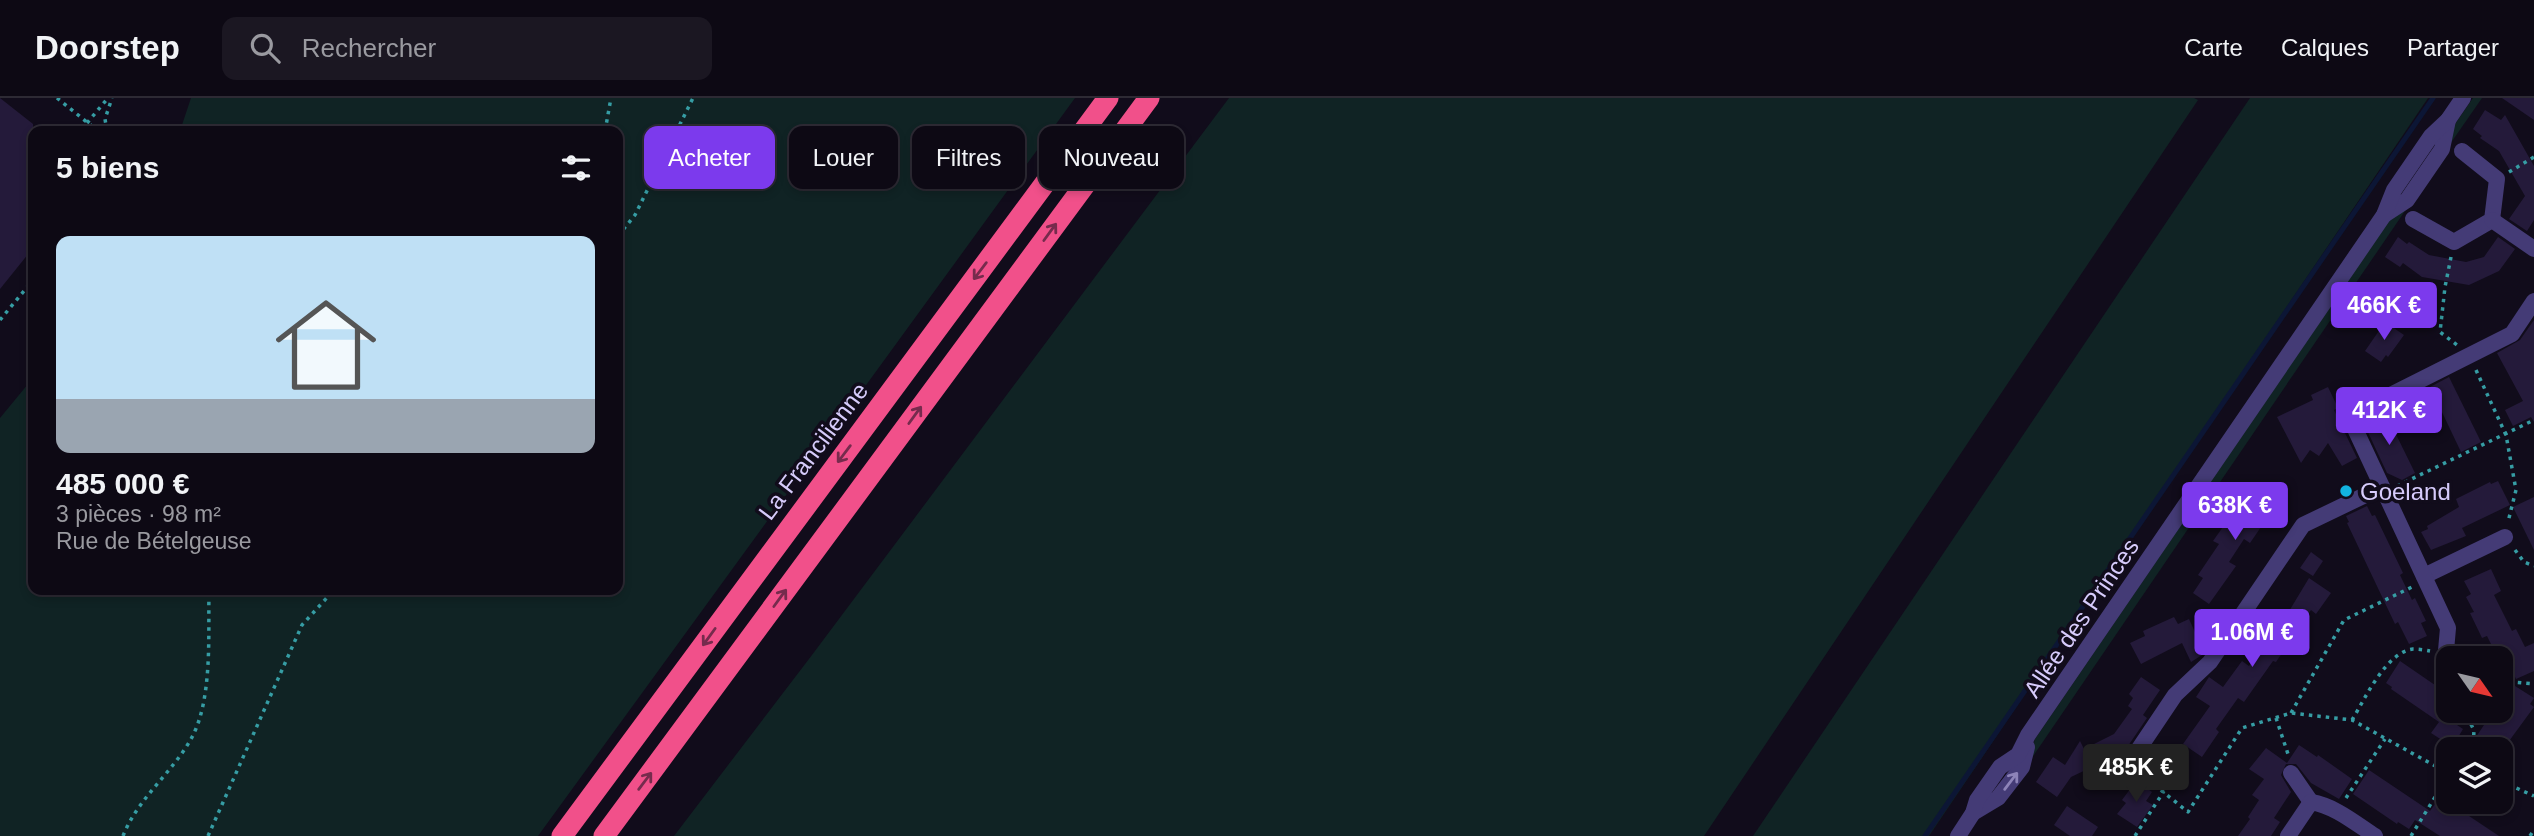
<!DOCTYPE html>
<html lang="fr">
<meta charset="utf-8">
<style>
:root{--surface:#0d0914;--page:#1b1722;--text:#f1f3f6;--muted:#9a9aa0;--line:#2d2a34;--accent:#7c3aed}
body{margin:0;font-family:Helvetica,sans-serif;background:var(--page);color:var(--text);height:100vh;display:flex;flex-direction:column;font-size:26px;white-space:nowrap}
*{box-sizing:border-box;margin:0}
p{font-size:23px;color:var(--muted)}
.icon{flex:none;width:38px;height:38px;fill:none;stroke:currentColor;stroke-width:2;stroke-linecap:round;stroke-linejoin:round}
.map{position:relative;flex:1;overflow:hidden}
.panel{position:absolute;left:28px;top:28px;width:595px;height:469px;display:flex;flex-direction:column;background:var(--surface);border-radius:14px;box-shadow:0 4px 10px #0003,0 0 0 2px var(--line)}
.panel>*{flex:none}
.banner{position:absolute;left:644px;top:28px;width:665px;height:63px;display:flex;gap:14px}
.needle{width:46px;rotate:124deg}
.controls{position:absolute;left:2436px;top:548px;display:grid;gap:14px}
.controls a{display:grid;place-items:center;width:77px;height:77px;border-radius:14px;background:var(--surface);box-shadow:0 4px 10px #0003,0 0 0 2px var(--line);font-size:35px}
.price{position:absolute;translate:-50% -60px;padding:0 16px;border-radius:7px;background:var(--accent);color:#fff;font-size:23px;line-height:46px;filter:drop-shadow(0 2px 4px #0008)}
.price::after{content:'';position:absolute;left:50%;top:42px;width:21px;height:16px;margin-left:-10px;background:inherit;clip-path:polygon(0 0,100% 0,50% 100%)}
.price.selected{background:#222;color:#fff}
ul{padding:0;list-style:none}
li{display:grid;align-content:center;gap:14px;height:371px;padding:0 28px}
li span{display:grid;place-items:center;height:217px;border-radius:14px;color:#555}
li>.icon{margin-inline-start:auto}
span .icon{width:126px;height:126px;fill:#fffc;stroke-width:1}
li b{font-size:30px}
h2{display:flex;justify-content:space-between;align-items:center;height:84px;padding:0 28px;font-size:30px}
.pill{padding:0 24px;border-radius:14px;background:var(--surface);box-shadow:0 4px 10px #0003,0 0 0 2px var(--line);font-size:24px;line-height:63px}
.pill.selected{background:var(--accent);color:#fff}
header{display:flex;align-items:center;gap:42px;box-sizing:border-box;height:98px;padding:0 35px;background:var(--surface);border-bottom:2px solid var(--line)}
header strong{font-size:33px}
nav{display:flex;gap:38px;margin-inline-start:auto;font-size:24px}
.search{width:490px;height:63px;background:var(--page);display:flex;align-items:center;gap:18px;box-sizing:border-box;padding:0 24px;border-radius:14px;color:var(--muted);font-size:26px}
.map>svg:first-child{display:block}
.green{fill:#102324}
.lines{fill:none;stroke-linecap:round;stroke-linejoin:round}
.stream{stroke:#0c1635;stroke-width:5}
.building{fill:#241a3a}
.path{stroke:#369da4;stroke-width:3.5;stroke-dasharray:3.5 5;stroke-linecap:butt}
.street{stroke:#443b76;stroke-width:16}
.highway{stroke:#f1508a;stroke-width:21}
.oneway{stroke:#762b4d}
.oneway2{stroke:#8d83b8}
.poi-dot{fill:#12b3e0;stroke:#110c1b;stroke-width:2.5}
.labels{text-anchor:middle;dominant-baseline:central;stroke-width:7;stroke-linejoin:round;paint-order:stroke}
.street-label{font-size:24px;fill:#d6cbfb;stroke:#110c1b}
.poi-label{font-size:24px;fill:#d6cbfb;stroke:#110c1b;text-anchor:start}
</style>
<header>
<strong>Doorstep</strong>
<div class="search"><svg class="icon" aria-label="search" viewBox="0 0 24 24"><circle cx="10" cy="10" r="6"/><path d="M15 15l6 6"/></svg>Rechercher</div>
<nav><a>Carte</a><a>Calques</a><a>Partager</a></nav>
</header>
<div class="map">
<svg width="2534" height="738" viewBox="0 0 2534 738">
<rect width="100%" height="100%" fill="#110c1b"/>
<g class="green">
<path d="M191,0H1075L538,738H0V320L33,280V492H618V33H180Z"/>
<path d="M1229,0H2194L2198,2L1704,738H674L812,557Z"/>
<path d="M2250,0H2428L1929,738H1753Z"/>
<path d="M2473,0H2482L2448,49L2451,32Z"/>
<path d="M2407,110L2027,667L2035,641L2390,121Z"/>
</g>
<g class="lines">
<path class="stream" d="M1925,738L2433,0"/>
</g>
<g class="building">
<path d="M0,0L33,26V150L0,191Z"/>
<path d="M2502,0H2534V22Z"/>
<path d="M2485,12L2501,22L2505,17L2534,68V122L2527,133L2509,121L2525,98L2499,53L2480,40L2482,38L2473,31Z"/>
<path d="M2398,139L2407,146L2409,144L2429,157L2466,164L2484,159L2498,139L2515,151L2499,173L2469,187L2422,179L2403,165L2400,169L2385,159Z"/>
<path d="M2534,222V324L2531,319L2513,328L2505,312L2523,303L2497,255L2520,242Z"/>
<path d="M2385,224L2404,237L2388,259L2386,257L2381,264L2365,253Z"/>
<path d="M2449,279L2481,344L2461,354L2430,289Z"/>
<path d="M2328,289L2338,310L2334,312L2357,360L2342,368L2328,345L2319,358L2310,352L2301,365L2277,319L2313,302L2311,297Z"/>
<path d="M2384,312L2415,375L2402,382L2387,375L2366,330L2370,319Z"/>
<path d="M2498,383L2510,407L2462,430L2466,438L2431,452L2421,434L2428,431L2427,428L2459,409L2456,401L2490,384L2491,386Z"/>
<path d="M2265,385L2283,397L2250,445L2244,441L2229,464L2236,468L2209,506L2193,495L2203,480L2198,477L2219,446L2213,443L2230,419L2236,422L2248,404L2252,406Z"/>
<path d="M2534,399V452L2513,409Z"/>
<path d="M2367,408L2372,418L2375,417L2403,475L2400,477L2412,502L2415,500L2426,523L2421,525L2427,538L2409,546L2398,524L2395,526L2347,425L2349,424L2346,418Z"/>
<path d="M2311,454L2323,463L2313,478L2300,470Z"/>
<path d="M2491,471L2501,493L2494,497L2512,533L2516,531L2525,549L2534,545V573L2516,581L2505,558L2498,560L2487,538L2482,540L2470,515L2474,514L2466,499L2471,496L2464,483Z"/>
<path d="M2309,480L2331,495L2316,516L2311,512L2276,564L2273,563L2244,604L2238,600L2216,631L2219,634L2202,659L2183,646L2210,608L2196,599L2209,579L2223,589L2242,563L2249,568L2278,526L2282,525Z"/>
<path d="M2174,519L2178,526L2189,521L2199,543L2217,535L2202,557L2191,564L2182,545L2141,566L2130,545L2145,538L2143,533Z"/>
<path d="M2400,563L2448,596V621L2463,631L2454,646L2447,641L2445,644L2431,635L2439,624L2391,591L2392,589L2386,585Z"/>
<path d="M2141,579L2160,592L2143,617L2147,620L2128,648L2117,654L2119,659L2093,671L2092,669L2071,679L2057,699L2036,684L2053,659L2065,667L2080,643L2084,651L2114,636L2132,611L2128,608L2133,600L2129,596Z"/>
<path d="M2515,588L2534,600L2530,606L2534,609L2501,654V651H2493L2476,639L2494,612H2501Z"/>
<path d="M2299,647L2317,659L2318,657L2352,681L2339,701L2311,685L2296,666H2286L2281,677L2291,694L2274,720L2280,724L2271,738H2238L2250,721L2248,719L2259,702L2252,697L2264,681L2249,671L2266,650L2287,665Z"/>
<path d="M2369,672L2430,713L2435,706L2440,710L2443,706L2457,717L2460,712L2499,738H2440L2415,722L2409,731L2398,724L2397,726L2353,696Z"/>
<path d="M2136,683L2152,694L2146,703L2153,707L2137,729L2117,716L2126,705L2122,702Z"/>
<path d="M2067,708L2098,729L2092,738H2070L2054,727Z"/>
</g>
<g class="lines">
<g class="path">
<path d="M57,0L98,33"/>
<path d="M87,25L108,0"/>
<path d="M107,33L105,21L112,0"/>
<path d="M605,33L611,0"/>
<path d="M2509,74L2534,59"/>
<path d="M618,138L635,117L693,0"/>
<path d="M2451,159L2445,189L2440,234L2457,247"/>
<path d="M0,222L33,182"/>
<path d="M2476,272L2506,337L2516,392L2508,424"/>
<path d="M2397,388L2534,322"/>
<path d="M2515,452L2524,464L2534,468"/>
<path d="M2501,586L2512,584L2534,586"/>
<path d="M2472,612L2467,619L2474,632L2473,651"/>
<path d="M2291,615L2344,522L2412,489"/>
<path d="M2276,620L2289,659"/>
<path d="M2352,622C2365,601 2386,554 2413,551C2419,551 2425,552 2430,553"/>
<path d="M2141,676L2188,714L2242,630L2291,615L2352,622L2448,675"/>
<path d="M2501,683L2534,698"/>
<path d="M2346,700L2385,641"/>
<path d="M123,738C138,700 172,675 191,641C213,602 208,536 209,492"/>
<path d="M208,738L302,527L334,492"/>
<path d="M2135,738L2164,693"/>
<path d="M2411,738L2448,678"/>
<path d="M2530,738L2534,732"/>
</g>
<g class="street">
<path d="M2384,117L2407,102L2442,51L2448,22"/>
<path d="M2413,121L2454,144L2492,122L2497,81L2462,53"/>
<path d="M2492,122L2534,151"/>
<path d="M2424,478L2505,439"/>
<path d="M2448,566L2445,564L2448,530L2349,318L2512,236L2534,203"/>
<path d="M2128,667L2175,597L2210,564L2303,427L2382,389"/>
<path d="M2291,675L2311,704"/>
<path d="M1973,715L1998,700L2022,669L2027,649"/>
<path d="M1958,738L1973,715L1977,702L2000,669L2018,657L2028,637L2384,117L2394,92L2431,38L2448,22L2463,0"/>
<path d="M2288,738L2311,704C2335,708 2355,725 2375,738"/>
</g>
<g class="highway">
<path d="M562,738L1108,0"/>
<path d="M604,738L1149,0"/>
</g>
</g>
<defs><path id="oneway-shaft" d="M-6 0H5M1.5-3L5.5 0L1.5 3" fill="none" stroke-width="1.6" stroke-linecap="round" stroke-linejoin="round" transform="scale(1.75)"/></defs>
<g class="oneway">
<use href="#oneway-shaft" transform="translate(1050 134) rotate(-54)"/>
<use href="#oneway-shaft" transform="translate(980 173) rotate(127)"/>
<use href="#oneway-shaft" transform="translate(915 317) rotate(-54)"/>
<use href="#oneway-shaft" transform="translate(844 356) rotate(127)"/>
<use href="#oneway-shaft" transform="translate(780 500) rotate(-54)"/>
<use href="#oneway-shaft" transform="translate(709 539) rotate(126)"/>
<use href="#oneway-shaft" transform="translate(645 683) rotate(-53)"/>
</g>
<use class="oneway2" href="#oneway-shaft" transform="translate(2011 683) rotate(-53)"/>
<circle class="poi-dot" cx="2346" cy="393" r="7"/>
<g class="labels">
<g class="street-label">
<text transform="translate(813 353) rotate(-53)">La Francilienne</text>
<text transform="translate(2081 520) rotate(-56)">Allée des Princes</text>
</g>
<g class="poi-label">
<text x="2360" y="393">Goeland</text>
</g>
</g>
</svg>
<div class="controls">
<a><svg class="needle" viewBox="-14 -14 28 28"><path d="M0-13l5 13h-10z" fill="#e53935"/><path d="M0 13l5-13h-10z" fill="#9a9aa0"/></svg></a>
<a><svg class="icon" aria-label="layers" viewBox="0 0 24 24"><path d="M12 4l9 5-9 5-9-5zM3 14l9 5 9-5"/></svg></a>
</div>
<b class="price" style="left:2384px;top:244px">466K €</b>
<b class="price" style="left:2389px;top:349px">412K €</b>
<b class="price" style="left:2235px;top:444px">638K €</b>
<b class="price" style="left:2252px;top:571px">1.06M €</b>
<b class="price selected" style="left:2136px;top:706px">485K €</b>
<div class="banner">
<a class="pill selected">Acheter</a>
<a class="pill">Louer</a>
<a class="pill">Filtres</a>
<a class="pill">Nouveau</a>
</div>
<section class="panel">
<h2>5 biens<svg class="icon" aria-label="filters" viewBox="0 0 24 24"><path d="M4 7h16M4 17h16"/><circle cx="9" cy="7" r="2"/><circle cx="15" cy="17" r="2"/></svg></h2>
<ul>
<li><span style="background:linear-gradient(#bfe0f5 75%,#9aa5b1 0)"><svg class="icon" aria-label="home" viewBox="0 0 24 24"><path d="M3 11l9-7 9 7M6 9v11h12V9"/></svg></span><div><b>485 000 €</b><p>3 pièces · 98 m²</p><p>Rue de Bételgeuse</p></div></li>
</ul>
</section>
</div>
